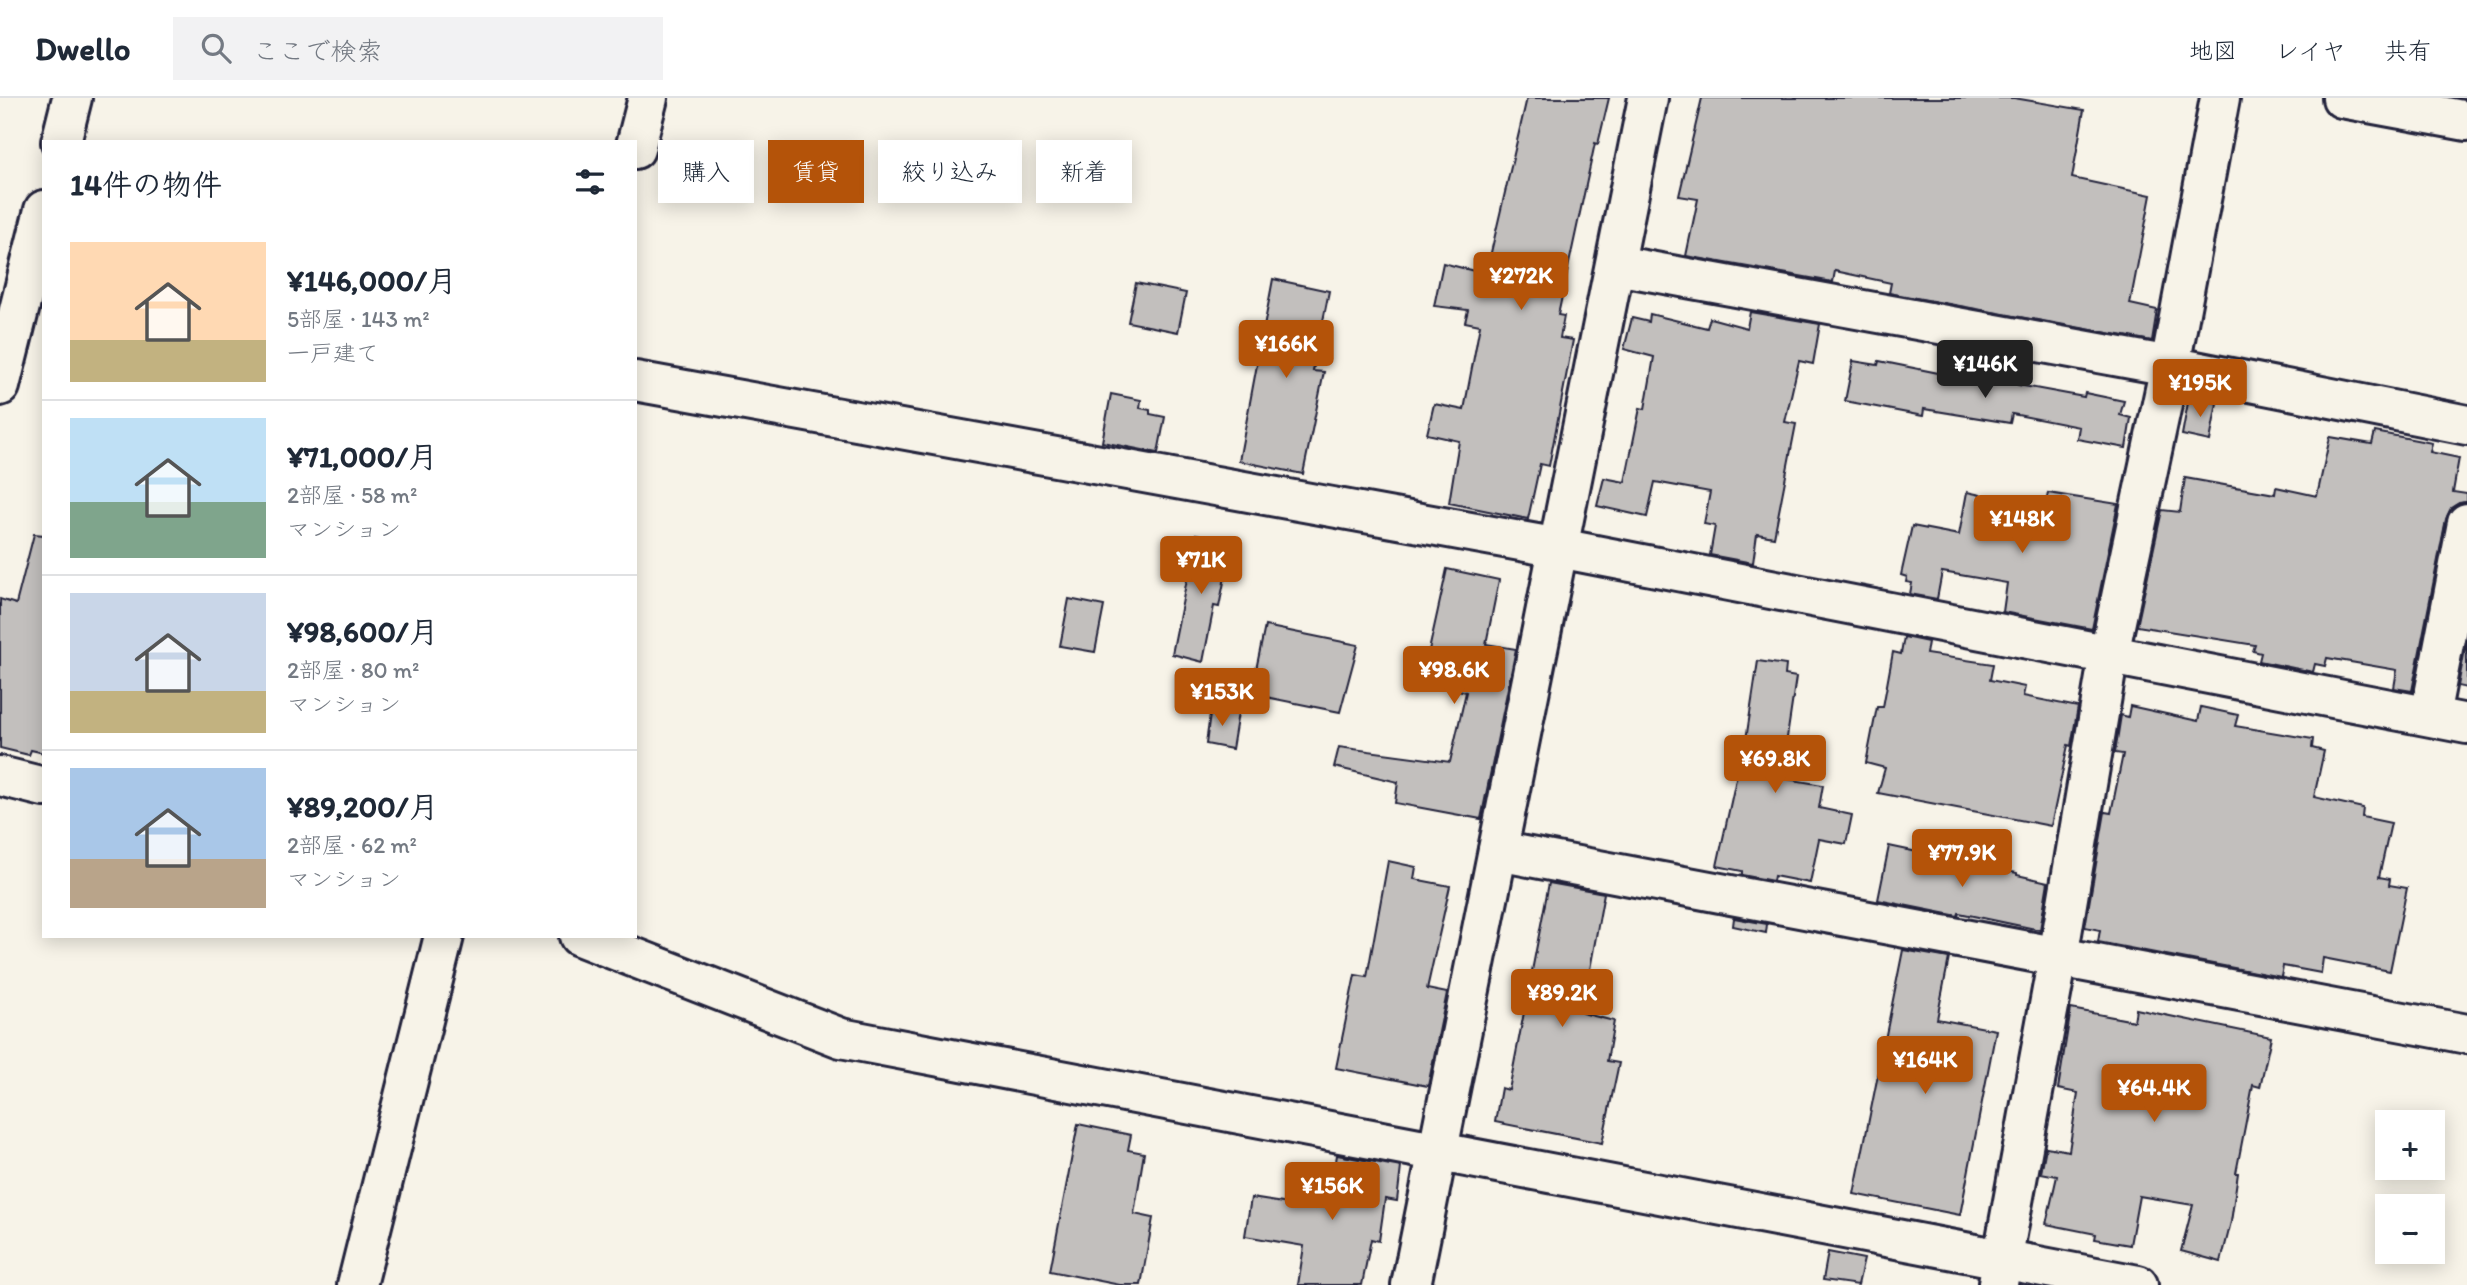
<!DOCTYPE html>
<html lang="ja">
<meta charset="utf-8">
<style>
:root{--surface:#fff;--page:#f2f2f3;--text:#1f2937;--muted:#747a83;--line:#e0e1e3;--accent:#b45309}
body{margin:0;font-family:Itim,"Klee One",sans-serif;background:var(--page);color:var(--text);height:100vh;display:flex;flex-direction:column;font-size:26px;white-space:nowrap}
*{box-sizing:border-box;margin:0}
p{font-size:23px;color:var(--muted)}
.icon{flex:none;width:38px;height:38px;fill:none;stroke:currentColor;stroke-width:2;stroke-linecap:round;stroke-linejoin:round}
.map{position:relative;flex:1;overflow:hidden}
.drawer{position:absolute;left:42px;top:42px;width:595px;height:798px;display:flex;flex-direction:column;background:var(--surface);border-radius:0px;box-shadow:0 4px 18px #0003}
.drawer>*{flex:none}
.guide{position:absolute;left:658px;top:42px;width:665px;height:63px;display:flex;gap:14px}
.buttons{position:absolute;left:2375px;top:1012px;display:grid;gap:14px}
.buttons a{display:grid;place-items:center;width:70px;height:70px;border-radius:0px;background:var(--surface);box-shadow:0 4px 18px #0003;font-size:35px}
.price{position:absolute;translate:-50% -60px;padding:0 16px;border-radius:7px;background:var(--accent);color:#fff;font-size:23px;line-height:46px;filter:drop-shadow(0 2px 4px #0008)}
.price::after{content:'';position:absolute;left:50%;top:42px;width:21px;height:16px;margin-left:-10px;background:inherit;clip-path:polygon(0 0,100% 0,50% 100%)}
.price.selected{background:#222;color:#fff}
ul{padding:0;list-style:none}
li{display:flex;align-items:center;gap:21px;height:175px;padding:0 28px}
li+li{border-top:2px solid var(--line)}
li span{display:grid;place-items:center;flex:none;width:196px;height:140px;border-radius:0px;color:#555}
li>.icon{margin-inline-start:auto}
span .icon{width:84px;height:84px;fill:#fffc;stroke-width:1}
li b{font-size:30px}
h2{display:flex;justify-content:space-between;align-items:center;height:84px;padding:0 28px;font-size:30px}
.chip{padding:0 24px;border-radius:0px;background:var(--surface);box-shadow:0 4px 18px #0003;font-size:24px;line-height:63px}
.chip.selected{background:var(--accent);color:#fff}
header{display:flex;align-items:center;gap:42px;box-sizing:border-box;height:98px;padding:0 35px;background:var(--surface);border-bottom:2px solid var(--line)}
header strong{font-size:33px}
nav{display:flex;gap:38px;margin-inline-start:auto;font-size:24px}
.search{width:490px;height:63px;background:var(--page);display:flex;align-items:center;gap:18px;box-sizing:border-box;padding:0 24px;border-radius:0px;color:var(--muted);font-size:26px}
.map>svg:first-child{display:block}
.building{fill:#c2bfbd;stroke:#22223b;stroke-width:2}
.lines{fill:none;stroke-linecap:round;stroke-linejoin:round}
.minor-casing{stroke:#22223b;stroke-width:44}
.minor{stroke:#f7f3e8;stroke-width:38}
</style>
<header>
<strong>Dwello</strong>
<div class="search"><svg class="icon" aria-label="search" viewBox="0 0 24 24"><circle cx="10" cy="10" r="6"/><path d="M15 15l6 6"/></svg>ここで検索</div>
<nav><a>地図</a><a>レイヤ</a><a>共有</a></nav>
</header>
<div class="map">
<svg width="2467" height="1187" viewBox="0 0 2467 1187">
<rect width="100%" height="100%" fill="#f7f3e8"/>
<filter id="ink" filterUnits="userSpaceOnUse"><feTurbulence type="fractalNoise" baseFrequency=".0143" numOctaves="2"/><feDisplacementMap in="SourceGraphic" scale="14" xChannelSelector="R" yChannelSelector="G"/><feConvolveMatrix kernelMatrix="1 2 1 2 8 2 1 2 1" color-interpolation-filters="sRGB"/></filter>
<g filter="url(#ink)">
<g class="building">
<path d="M1527,0H1609L1598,46L1595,45L1558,217L1564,218L1560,240L1573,242L1549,368L1540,366L1528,421L1449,405L1459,343L1427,336L1434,306L1464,312L1480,227L1465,224L1468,212L1434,208L1443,165L1486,176Z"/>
<path d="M1702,0H2014L2084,12L2072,80L2151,97L2130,206L2157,212L2152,243L1889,195L1891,185L1835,173L1833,184L1686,158L1698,101L1679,98Z"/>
<path d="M1273,181L1329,193L1313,273L1324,274L1303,376L1239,363Z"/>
<path d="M1136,185L1186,195L1178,234L1128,224Z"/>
<path d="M1750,214L1820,226L1813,266L1799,263L1785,324L1796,326L1774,439L1757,436L1753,465L1710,457L1715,428L1704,426L1710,394L1655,384L1647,419L1597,408L1604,380L1625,384L1640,310L1645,311L1654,259L1624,251L1632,220L1649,224L1650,216L1707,230L1710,220L1747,230Z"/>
<path d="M1853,263L1878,267L1879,263L1978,283L1980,275L2019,283L2018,287L2084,299L2085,295L2124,303L2120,317L2131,320L2126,350L2077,341L2079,329L2012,316L2010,325L1924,311L1923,318L1845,303Z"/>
<path d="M1111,296L1141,302L1140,310L1150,312V316L1165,319L1158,355L1102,344Z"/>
<path d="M2189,299L2217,305L2210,343L2182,337Z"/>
<path d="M2375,334L2432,345L2430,354L2459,360L2453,394L2467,396V404L2459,405L2451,410L2446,421L2412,593L2394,590L2397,572L2327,560L2325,568L2315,566L2313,574L2259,563L2261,555L2253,553L2255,547L2137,528L2162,412L2180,414L2185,380L2275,396L2276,389L2317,398L2330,339L2372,346Z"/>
<path d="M1967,394L2045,411L2048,395L2118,406L2092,531L2003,514L2007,485L1942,474L1937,501L1910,496L1912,485L1906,484L1907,479L1901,477L1912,428L1959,437Z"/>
<path d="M34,436L44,437V655L31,652L29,657L0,650V501L16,506Z"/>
<path d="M1196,436L1232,444L1219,509L1214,508L1203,564L1172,556Z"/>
<path d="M1447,471L1499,482L1486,546L1516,551L1481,721L1395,705L1398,684L1334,669L1339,649L1450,664L1466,594L1419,582L1425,556L1428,557Z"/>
<path d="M1069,501L1104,508L1095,554L1060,548Z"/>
<path d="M1265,528L1358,547L1340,614L1251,596Z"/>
<path d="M1904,539L1928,544L1926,556L1993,566L1990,582L2025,589L2023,598L2078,609L2071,648L2068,647L2051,728L1878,695L1885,670L1866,665L1877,609H1883L1893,554L1901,556Z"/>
<path d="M2467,541V590L2458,588Z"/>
<path d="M1758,563L1786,567L1785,577L1796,579L1781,680L1823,687L1819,710L1852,717L1846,746L1819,741L1810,785L1774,778L1773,783L1742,777V773L1717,768L1739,667L1742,668Z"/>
<path d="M2130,608L2198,623L2201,609L2238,617L2235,628L2313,641L2312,650L2324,653L2314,699L2363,710L2362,719L2391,725L2379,779L2390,781L2389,787L2407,790L2390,873L2323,860L2321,875L2283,868L2281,879L2098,844L2100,832L2085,829L2105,714L2111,715L2123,656L2115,655L2121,617L2128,619Z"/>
<path d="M1211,609L1238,615L1232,651L1206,646Z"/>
<path d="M1889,748L2017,775V777L2048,784L2040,832L1959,815L1958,818L1878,802Z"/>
<path d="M1388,763L1416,769L1414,781L1450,788L1427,891L1447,895L1428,988L1336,970L1355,877L1367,879Z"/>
<path d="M1549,785L1604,795L1582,915L1614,923L1607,963L1619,965L1602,1045L1495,1024L1501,990L1509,992Z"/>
<path d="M1734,820L1767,826L1766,835L1733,828Z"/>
<path d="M1903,852L1949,860L1937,921L1996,932L1960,1117L1854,1096Z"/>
<path d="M2071,911L2134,923L2136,911L2271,939L2260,989L2253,987L2236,1075H2238L2231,1124L2221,1164L2181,1153L2193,1107L2139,1098L2130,1147L2095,1141L2096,1136L2046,1126L2057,1078L2041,1075L2046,1049L2069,1053L2078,995L2058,991Z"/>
<path d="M1078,1026L1131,1037L1128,1052L1144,1055L1134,1116L1153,1120L1141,1187H1120L1050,1173Z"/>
<path d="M1337,1057L1401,1069L1397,1103L1385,1101L1379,1143L1371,1141L1362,1187H1298L1304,1148L1245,1138L1251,1100L1315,1110L1317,1097L1330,1099Z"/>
<path d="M1828,1154L1864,1161L1858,1187L1823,1182Z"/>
</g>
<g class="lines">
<defs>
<g id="minor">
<path d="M2342,0L2467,23"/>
<path d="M61,44L72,0"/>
<path d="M635,51L648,0"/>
<path d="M1616,167L2170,268L2467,327"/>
<path d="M635,283L1559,450L2467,626"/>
<path d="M0,288L44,112"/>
<path d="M2430,618L2467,425"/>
<path d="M0,678L44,689"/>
<path d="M1498,753L2467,936"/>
<path d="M579,838L841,940L2138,1187"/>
<path d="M1998,1185L2058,859L2109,556L2170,268L2220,0"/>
<path d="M357,1187L444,838"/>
<path d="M1411,1187L1648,0"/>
</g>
</defs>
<use href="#minor" class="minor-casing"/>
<use href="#minor" class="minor"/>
</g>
</g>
</svg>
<div class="buttons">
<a>+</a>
<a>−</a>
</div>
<b class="price" style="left:1521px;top:214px">¥272K</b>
<b class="price" style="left:1286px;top:282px">¥166K</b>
<b class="price selected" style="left:1985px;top:302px">¥146K</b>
<b class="price" style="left:2200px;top:321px">¥195K</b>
<b class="price" style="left:2022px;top:457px">¥148K</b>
<b class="price" style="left:1201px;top:498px">¥71K</b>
<b class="price" style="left:1454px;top:608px">¥98.6K</b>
<b class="price" style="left:1222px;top:630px">¥153K</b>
<b class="price" style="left:1775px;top:697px">¥69.8K</b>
<b class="price" style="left:1962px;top:791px">¥77.9K</b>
<b class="price" style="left:1562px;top:931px">¥89.2K</b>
<b class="price" style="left:1925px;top:998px">¥164K</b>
<b class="price" style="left:2154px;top:1026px">¥64.4K</b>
<b class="price" style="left:1332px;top:1124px">¥156K</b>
<div class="guide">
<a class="chip">購入</a>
<a class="chip selected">賃貸</a>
<a class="chip">絞り込み</a>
<a class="chip">新着</a>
</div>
<section class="drawer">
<h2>14件の物件<svg class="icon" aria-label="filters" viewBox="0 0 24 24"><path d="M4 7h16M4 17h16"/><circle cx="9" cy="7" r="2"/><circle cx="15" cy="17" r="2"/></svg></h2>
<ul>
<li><span style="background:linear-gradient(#ffd9b3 70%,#c2b280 0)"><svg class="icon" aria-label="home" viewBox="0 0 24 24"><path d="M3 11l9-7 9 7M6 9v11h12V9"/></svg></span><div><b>¥146,000/月</b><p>5部屋 · 143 m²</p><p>一戸建て</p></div></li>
<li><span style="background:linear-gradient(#bfe0f5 60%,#7fa58c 0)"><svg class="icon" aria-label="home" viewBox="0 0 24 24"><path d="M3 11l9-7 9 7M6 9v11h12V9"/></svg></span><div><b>¥71,000/月</b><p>2部屋 · 58 m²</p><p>マンション</p></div></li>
<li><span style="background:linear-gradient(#c9d6e8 70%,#c2b280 0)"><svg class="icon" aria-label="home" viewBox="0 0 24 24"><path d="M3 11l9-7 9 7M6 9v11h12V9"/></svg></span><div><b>¥98,600/月</b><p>2部屋 · 80 m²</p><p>マンション</p></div></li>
<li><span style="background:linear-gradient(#a9c7e8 65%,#b9a48a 0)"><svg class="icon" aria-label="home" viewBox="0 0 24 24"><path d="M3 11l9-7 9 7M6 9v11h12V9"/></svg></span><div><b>¥89,200/月</b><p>2部屋 · 62 m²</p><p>マンション</p></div></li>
</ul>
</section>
</div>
